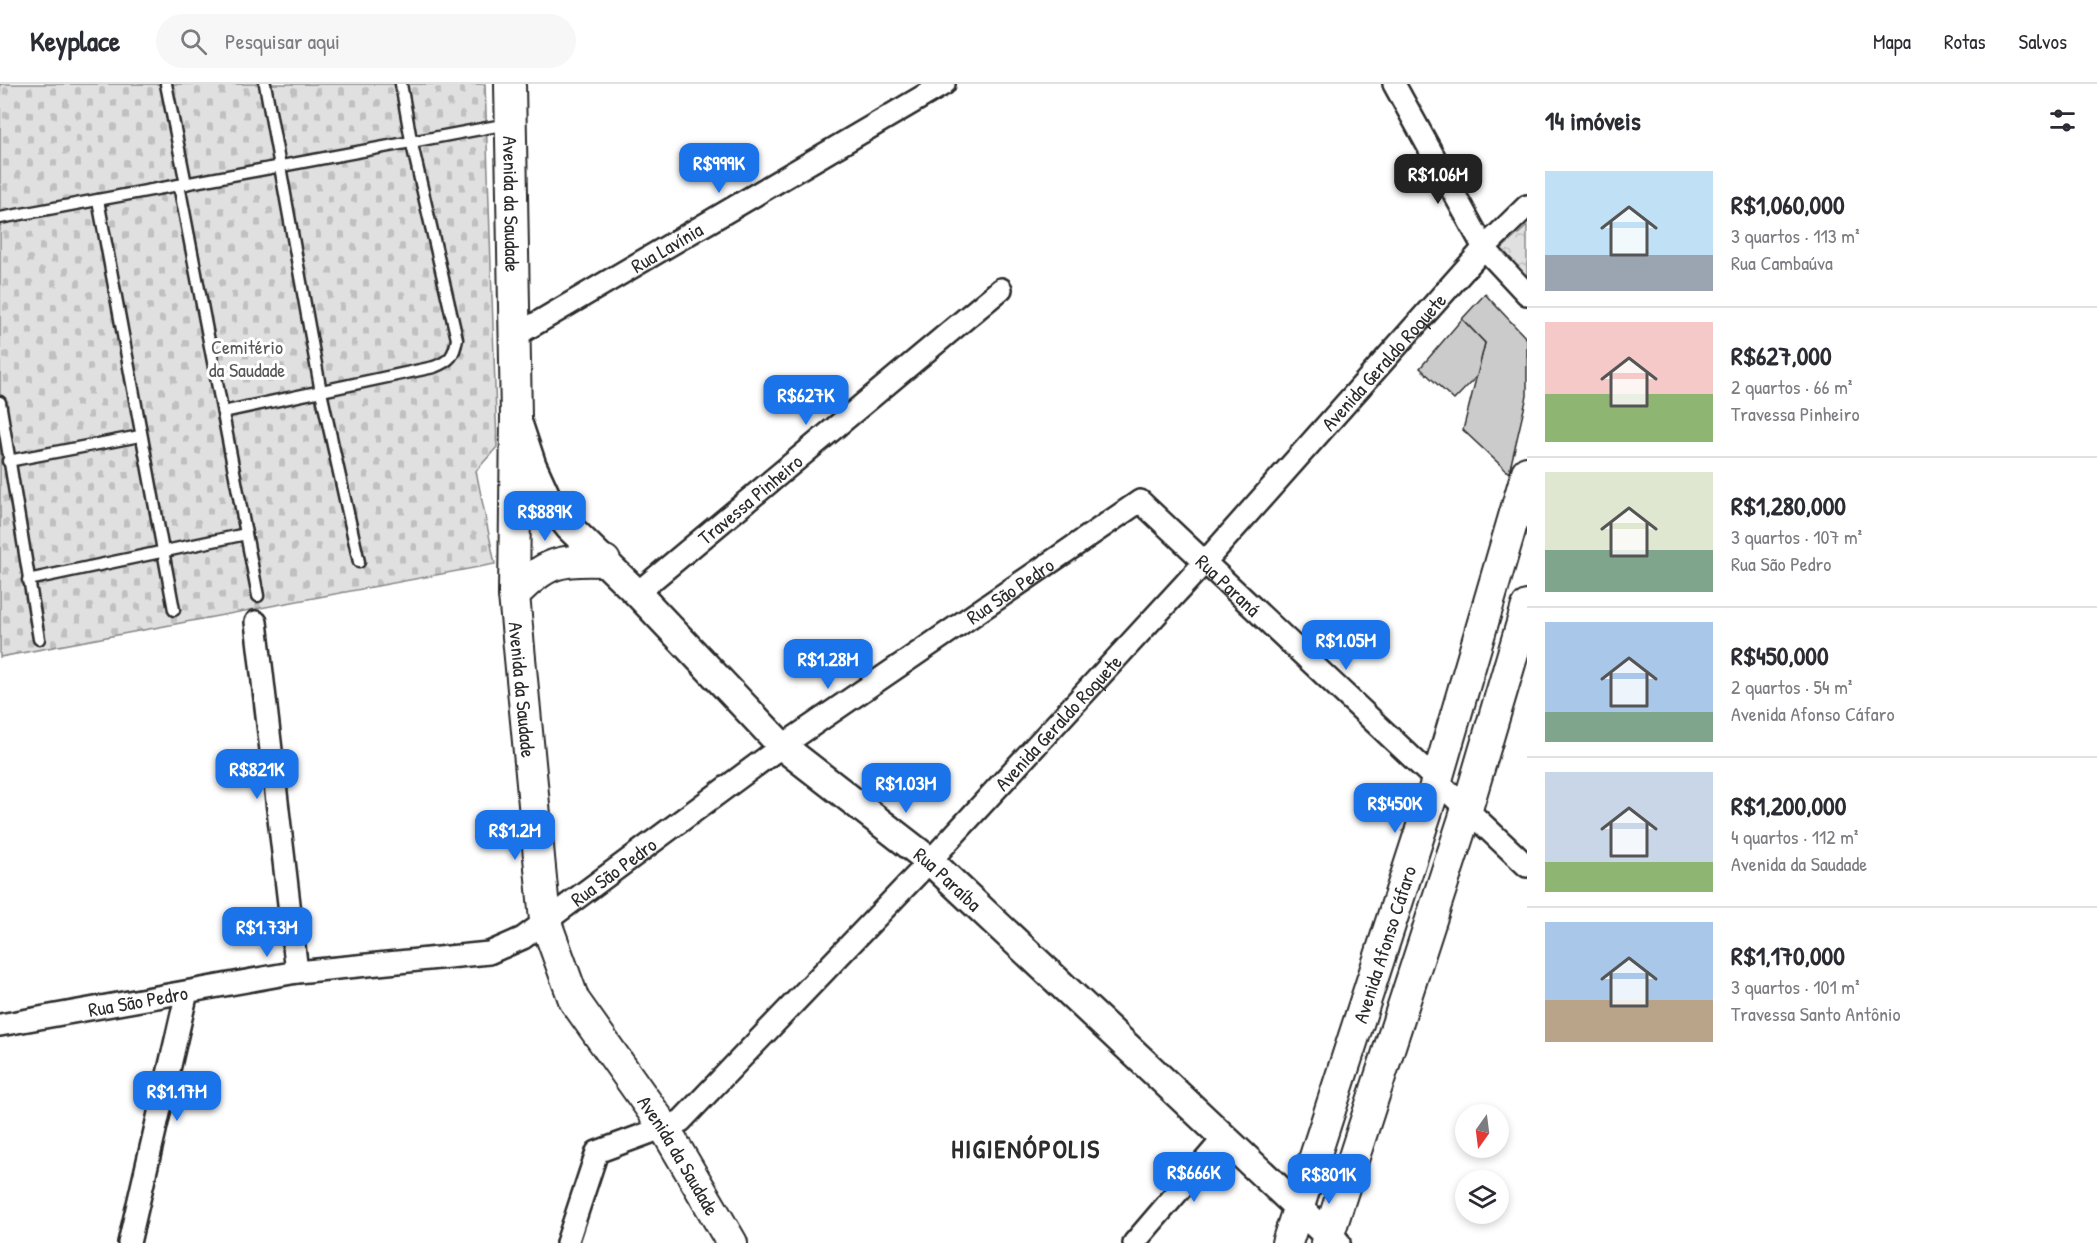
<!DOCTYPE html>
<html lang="pt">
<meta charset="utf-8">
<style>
:root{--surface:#fff;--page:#f7f7f7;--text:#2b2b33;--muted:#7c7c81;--line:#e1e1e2;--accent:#1a73e8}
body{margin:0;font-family:"Patrick Hand",sans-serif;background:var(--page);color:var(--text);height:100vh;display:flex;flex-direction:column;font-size:22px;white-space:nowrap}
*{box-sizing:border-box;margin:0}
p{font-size:20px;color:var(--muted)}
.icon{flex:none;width:33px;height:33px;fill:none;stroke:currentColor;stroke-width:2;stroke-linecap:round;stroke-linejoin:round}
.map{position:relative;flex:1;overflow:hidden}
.details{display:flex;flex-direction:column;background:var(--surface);width:570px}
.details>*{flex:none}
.needle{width:39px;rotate:194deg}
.tools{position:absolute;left:1455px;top:1020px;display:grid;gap:12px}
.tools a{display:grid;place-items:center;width:54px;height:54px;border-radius:50%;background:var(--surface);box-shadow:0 3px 9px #0003;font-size:30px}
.price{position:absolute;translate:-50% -51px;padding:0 14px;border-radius:12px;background:var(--accent);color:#fff;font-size:20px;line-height:39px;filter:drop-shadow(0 2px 3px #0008)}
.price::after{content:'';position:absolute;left:50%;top:36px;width:18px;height:14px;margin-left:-9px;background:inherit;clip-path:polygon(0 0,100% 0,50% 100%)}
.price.active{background:#222;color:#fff}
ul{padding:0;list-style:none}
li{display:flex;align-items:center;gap:18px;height:150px;padding:0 18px}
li+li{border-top:2px solid var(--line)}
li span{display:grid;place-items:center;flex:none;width:168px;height:120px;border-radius:0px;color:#555}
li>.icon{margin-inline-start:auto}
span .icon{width:72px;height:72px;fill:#fffc;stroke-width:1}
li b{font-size:26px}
h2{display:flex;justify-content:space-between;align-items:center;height:72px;padding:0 18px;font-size:26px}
header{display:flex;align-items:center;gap:36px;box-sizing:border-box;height:84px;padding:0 30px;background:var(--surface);border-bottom:2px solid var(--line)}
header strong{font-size:28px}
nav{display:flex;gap:33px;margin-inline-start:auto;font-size:21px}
.search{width:420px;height:54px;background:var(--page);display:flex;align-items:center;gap:15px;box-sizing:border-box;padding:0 21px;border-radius:33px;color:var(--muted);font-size:22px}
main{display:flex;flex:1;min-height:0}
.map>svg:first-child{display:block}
.cemetery{fill:url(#cemetery-stones);stroke:#868686;stroke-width:1.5}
.park{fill:url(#park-crowns);stroke:#868686;stroke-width:1.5}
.building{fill:#cbcbcb;stroke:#2b2b2b;stroke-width:1.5}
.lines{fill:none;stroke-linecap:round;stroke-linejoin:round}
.service-casing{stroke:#2b2b2b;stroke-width:15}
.minor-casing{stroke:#2b2b2b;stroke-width:26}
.tertiary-casing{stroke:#2b2b2b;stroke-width:32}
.secondary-casing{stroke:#2b2b2b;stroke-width:34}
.service{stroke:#fff;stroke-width:10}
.minor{stroke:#fff;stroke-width:21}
.tertiary{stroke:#fff;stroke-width:27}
.secondary{stroke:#fff;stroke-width:30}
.labels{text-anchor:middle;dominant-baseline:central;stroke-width:6;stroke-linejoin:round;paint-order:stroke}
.street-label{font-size:20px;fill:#2b2b2b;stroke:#fff}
.park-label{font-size:20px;fill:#585858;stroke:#fff}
.district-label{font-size:26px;font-weight:bold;letter-spacing:1.5px;fill:#2b2b2b;stroke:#fff}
</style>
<header>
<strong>Keyplace</strong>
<div class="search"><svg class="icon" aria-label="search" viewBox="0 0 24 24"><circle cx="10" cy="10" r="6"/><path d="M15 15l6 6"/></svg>Pesquisar aqui</div>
<nav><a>Mapa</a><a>Rotas</a><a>Salvos</a></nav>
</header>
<main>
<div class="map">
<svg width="1527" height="1159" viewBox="0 0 1527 1159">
<defs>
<pattern id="cemetery-stones" width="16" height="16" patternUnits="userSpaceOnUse" patternTransform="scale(1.5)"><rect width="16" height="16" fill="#e0e0e0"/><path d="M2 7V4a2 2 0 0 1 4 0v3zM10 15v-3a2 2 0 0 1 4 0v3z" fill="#c0c0c0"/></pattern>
<pattern id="park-crowns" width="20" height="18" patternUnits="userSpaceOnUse" patternTransform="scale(1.5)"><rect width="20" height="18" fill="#e0e0e0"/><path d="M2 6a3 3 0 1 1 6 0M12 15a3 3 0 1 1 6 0" fill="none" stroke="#c0c0c0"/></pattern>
</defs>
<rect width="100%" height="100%" fill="#fff"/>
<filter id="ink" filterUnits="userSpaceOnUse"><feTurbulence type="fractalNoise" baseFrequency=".0167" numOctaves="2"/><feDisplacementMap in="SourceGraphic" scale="12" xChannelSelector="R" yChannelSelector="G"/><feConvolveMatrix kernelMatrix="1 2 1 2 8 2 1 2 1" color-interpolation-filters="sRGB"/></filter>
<g filter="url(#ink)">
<path class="cemetery" d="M0,0H485L497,363L476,387L495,480L0,573Z"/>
<path class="park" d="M1527,142V200L1498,168Z"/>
<g class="building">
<path d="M1485,210L1527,255V312L1509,389L1463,346L1485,259L1462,235Z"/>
<path d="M1462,235L1485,259L1477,292L1454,316L1420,284Z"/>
</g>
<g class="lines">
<defs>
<g id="service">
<path d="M166,0L186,100"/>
<path d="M265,0L321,308L359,478"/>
<path d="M179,101L258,512"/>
<path d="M98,116L174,526"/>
<path d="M0,134L508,40"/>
<path d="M0,318L39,555"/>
<path d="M223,328L434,283C450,277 454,272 457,255L411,56L401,0"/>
<path d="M8,377L140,352"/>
<path d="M28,496L246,450"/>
</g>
<g id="minor">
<path d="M1394,0L1484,164L1527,210"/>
<path id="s1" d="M513,253L944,0"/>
<path id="s2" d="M637,509L1001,205"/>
<path d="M256,538L297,888"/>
<path id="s3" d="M0,941L297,888L489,869L523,854L782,662L1140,417L1527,782"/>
<path d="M129,1159L187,908"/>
<path id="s4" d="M567,1159L597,1068L681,1037L930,777L1204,479L1484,164L1527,122"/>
<path d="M1134,1159L1224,1054"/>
</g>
<g id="tertiary">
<path id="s5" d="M519,342L532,381L548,416L569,443L637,509L782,662L930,777L1336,1159"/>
</g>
<g id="secondary">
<path id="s6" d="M510,0L516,333L514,511L545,836L574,916L664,1043L732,1159"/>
<path d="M514,511C546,478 559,475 605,477"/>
<path id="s7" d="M1287,1159L1436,699L1527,388"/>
<path d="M1326,1159L1467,725L1527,522"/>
</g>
</defs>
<use href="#service" class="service-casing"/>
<use href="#minor" class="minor-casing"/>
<use href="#tertiary" class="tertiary-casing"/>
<use href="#secondary" class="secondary-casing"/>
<use href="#service" class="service"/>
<use href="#minor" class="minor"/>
<use href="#tertiary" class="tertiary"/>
<use href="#secondary" class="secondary"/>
</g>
</g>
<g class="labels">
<g class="street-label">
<text stroke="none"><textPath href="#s6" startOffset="120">Avenida da Saudade</textPath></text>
<text stroke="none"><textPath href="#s1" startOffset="178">Rua Lavínia</textPath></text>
<text stroke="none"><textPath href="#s4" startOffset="1220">Avenida Geraldo Roquete</textPath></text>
<text stroke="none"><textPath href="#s2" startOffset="147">Travessa Pinheiro</textPath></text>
<text stroke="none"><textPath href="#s3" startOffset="1410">Rua Paraná</textPath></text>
<text stroke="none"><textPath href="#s3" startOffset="1130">Rua São Pedro</textPath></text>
<text stroke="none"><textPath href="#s6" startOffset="606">Avenida da Saudade</textPath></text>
<text stroke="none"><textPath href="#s4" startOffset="734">Avenida Geraldo Roquete</textPath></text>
<text stroke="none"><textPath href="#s3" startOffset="644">Rua São Pedro</textPath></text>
<text stroke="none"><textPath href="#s5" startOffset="632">Rua Paraíba</textPath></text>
<text stroke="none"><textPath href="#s7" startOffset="314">Avenida Afonso Cáfaro</textPath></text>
<text stroke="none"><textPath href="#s3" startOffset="140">Rua São Pedro</textPath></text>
<text stroke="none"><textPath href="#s6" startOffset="1110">Avenida da Saudade</textPath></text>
</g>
<g class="park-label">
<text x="247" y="262">Cemitério<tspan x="247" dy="23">da Saudade</tspan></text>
</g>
<g class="district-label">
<text x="1026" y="1064">HIGIENÓPOLIS</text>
</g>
</g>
</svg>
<div class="tools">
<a><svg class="needle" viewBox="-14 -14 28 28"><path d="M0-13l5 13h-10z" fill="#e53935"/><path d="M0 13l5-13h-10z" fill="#7c7c81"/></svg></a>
<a><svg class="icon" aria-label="layers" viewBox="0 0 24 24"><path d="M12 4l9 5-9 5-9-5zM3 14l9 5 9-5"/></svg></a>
</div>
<b class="price" style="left:719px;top:110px">R$999K</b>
<b class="price active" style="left:1438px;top:121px">R$1.06M</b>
<b class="price" style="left:806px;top:342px">R$627K</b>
<b class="price" style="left:545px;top:458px">R$889K</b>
<b class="price" style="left:1346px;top:587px">R$1.05M</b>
<b class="price" style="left:828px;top:606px">R$1.28M</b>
<b class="price" style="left:257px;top:716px">R$821K</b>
<b class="price" style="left:906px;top:730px">R$1.03M</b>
<b class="price" style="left:1395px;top:750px">R$450K</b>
<b class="price" style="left:515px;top:777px">R$1.2M</b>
<b class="price" style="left:267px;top:874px">R$1.73M</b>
<b class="price" style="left:177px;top:1038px">R$1.17M</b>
<b class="price" style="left:1194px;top:1119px">R$666K</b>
<b class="price" style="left:1329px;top:1121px">R$801K</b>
</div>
<section class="details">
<h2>14 imóveis<svg class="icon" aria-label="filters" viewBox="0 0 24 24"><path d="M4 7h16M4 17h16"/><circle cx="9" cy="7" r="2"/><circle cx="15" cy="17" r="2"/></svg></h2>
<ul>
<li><span style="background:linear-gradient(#bfe0f5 70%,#9aa5b1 0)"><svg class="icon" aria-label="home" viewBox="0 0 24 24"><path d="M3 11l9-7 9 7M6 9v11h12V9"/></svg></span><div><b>R$1,060,000</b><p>3 quartos · 113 m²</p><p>Rua Cambaúva</p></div></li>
<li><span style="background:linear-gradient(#f6c9c9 60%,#8fb573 0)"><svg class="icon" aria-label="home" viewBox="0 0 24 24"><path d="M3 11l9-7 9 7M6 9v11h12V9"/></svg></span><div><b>R$627,000</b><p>2 quartos · 66 m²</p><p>Travessa Pinheiro</p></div></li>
<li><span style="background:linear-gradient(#dfe7d0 65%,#7fa58c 0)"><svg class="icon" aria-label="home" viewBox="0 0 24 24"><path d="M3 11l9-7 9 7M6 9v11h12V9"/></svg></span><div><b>R$1,280,000</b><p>3 quartos · 107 m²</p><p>Rua São Pedro</p></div></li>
<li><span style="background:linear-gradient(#a9c7e8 75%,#7fa58c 0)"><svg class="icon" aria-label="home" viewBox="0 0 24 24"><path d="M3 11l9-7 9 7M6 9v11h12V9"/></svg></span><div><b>R$450,000</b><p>2 quartos · 54 m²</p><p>Avenida Afonso Cáfaro</p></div></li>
<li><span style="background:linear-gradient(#c9d6e8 75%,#8fb573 0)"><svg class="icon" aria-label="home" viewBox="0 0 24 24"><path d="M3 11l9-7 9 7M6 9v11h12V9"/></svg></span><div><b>R$1,200,000</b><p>4 quartos · 112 m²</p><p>Avenida da Saudade</p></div></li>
<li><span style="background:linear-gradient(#a9c7e8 65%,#b9a48a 0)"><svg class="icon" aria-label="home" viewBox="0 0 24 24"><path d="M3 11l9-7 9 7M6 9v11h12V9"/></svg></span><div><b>R$1,170,000</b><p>3 quartos · 101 m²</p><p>Travessa Santo Antônio</p></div></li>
</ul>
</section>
</main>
